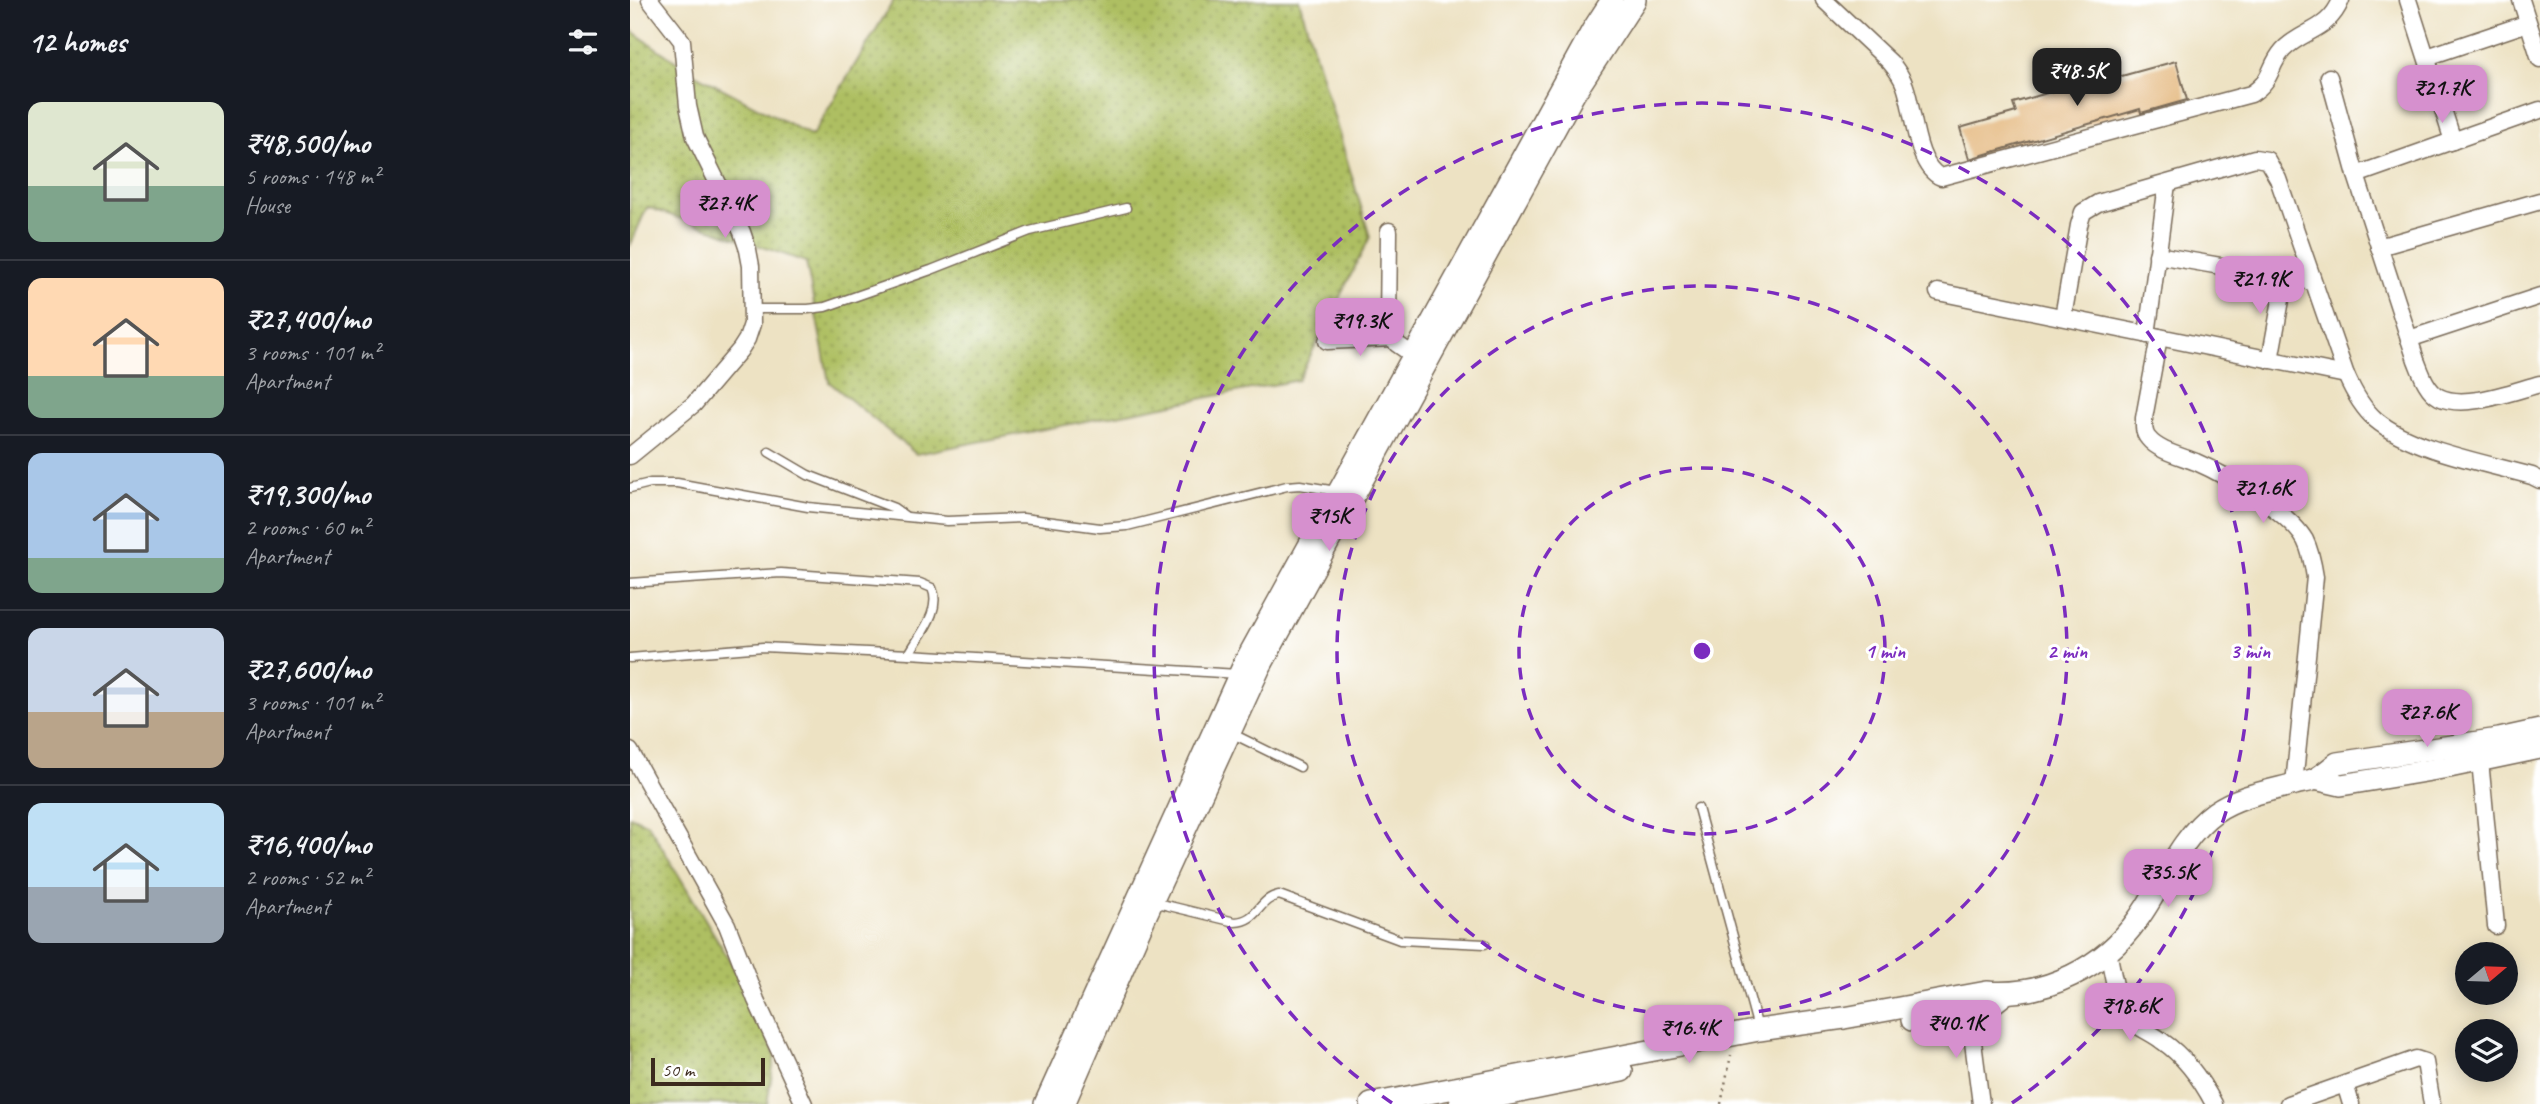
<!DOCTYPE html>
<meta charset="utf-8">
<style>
:root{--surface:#171b24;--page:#242831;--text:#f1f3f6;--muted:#9ea1a6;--line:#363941;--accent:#d690ce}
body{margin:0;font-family:Caveat,sans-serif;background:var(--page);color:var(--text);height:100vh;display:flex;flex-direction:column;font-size:26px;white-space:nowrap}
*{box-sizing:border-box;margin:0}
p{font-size:23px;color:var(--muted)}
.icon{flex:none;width:38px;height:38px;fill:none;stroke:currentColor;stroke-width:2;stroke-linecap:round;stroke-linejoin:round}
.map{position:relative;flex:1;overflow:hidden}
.panel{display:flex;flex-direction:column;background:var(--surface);width:630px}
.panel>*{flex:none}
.needle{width:46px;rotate:71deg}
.controls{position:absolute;left:1825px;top:942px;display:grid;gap:14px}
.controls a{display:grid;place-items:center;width:63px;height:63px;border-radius:50%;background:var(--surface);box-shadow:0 4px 18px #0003;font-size:35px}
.scale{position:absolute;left:21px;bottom:18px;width:114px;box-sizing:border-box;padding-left:7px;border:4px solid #3b2a1e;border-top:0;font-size:19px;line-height:24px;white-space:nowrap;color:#3b2a1e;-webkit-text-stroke:5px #fff;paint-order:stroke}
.price{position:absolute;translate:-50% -60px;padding:0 16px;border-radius:14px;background:var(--accent);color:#111;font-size:23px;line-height:46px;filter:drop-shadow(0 2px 4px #0008)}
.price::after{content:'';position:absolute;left:50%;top:42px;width:21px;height:16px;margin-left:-10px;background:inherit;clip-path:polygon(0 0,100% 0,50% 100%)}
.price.current{background:#222;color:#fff}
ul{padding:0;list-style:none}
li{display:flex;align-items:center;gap:21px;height:175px;padding:0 28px}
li+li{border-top:2px solid var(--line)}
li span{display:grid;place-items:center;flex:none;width:196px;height:140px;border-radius:14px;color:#555}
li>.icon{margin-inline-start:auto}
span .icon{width:84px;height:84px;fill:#fffc;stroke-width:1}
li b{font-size:30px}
h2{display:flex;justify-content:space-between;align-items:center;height:84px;padding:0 28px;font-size:30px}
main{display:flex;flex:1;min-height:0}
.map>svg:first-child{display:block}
.green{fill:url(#green-dots);stroke:#747440;stroke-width:2}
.building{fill:#e2b376}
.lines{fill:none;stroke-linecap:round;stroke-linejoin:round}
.lane-casing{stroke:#796a58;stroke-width:11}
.street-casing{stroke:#796a58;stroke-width:19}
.secondary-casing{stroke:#796a58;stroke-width:24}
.path{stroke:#796a58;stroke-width:2.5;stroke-dasharray:2 5;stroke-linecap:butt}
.lane{stroke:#fff;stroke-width:8}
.street{stroke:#fff;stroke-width:16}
.secondary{stroke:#fff;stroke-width:21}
.ring{fill:none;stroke:#7b2cbf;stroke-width:3.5;stroke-dasharray:12 9}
.centre{fill:#7b2cbf;stroke:#fff;stroke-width:3.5}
.ring-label{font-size:21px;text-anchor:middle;font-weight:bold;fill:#7b2cbf;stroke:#fff;stroke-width:6;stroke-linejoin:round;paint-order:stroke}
</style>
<main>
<section class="panel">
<h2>12 homes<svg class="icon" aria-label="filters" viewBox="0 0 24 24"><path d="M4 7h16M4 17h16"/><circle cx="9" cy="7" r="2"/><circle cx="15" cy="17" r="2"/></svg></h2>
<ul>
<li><span style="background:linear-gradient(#dfe7d0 60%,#7fa58c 0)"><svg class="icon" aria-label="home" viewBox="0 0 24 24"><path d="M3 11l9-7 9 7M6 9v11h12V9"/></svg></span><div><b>₹48,500/mo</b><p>5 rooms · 148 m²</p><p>House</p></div></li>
<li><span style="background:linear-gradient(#ffd9b3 70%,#7fa58c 0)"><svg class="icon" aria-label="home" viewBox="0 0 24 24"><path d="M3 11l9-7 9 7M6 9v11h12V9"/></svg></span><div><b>₹27,400/mo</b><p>3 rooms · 101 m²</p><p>Apartment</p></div></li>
<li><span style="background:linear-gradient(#a9c7e8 75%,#7fa58c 0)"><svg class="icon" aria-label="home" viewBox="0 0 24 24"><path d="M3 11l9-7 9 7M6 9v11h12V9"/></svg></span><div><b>₹19,300/mo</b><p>2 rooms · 60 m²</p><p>Apartment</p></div></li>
<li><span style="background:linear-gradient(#c9d6e8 60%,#b9a48a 0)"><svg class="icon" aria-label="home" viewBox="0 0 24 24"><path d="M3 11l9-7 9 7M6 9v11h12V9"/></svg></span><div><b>₹27,600/mo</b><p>3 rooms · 101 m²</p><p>Apartment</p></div></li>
<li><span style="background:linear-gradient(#bfe0f5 60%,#9aa5b1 0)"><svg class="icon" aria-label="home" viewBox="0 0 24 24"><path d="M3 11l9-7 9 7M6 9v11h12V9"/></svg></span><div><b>₹16,400/mo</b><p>2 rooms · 52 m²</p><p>Apartment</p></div></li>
</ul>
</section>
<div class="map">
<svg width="1910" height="1104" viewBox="0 0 1910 1104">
<defs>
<pattern id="green-dots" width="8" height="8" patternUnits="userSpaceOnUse" patternTransform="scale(1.75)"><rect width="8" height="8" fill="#aebf62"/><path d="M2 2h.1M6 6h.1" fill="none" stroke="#8f9b50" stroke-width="1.8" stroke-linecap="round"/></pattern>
</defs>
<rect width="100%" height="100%" fill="#fff"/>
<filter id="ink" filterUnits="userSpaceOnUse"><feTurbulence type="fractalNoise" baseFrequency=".0143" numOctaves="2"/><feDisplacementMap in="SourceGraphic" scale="14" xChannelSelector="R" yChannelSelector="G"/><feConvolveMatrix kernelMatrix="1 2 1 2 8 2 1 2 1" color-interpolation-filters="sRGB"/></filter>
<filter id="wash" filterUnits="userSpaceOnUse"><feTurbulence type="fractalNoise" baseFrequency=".00686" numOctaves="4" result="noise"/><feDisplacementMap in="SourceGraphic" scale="28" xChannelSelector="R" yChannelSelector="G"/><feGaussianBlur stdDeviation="1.57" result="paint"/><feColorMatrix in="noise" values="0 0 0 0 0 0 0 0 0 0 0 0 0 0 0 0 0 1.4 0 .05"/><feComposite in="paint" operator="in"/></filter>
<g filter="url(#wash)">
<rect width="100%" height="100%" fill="#ede2c3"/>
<g class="green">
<path d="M264,0H669L740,237L668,380L286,454L199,382L176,262L17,207L0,246V30L61,72L182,136Z"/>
<path d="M0,816L18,824L112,981L145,1054L137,1104H0Z"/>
</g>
<g id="blocks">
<path class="building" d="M1546,61L1557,100L1511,113L1510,109L1339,159L1330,128L1386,112L1383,103L1487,73L1488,77Z"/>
</g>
</g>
<g filter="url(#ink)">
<use href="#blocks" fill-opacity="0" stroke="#796a58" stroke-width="2"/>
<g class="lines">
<defs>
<g id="lane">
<path d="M121,309H178L195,307L301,270L400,231L496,208"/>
<path d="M139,452L178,475L264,508L275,516"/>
<path d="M0,488L20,483H47L178,507L317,521L393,518L470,528L497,526L657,486L670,485L706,491"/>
<path d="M0,583L151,573L290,583L302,588C312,610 290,634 279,654"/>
<path d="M0,658L133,647L279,654L608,674"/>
<path d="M601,733L670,767"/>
<path d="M1068,808L1128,1028"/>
<path d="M523,902L605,922C629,921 628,899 649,895L770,940L855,944"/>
</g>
<g id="street">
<path d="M1194,0L1260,62C1266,69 1272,77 1275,86C1284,110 1285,166 1311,177L1621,94C1644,79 1638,67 1653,50C1673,29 1698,32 1711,0"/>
<path d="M1778,0L1823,141"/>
<path d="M1891,0L1910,59"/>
<path d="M1797,57L1898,23"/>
<path d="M1699,77L1726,175L1786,360C1791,372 1796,390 1809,397C1835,410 1883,391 1910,384"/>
<path d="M1726,175L1910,110"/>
<path d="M759,231L758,326L767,344L783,355"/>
<path d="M1749,247L1910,201"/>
<path d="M1527,255L1683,282"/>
<path d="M1308,292L1716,375"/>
<path d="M1433,317L1449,225L1453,212L1468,203L1625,158L1637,160L1648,179L1716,375C1723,391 1732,408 1746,420C1782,450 1856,463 1902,476L1910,480"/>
<path d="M1517,335L1537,184"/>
<path d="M1529,337L1514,418C1514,425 1513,432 1518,438C1528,451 1551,456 1566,462C1596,475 1659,512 1675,540C1681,552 1683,564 1685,577L1664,784"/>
<path d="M1779,339L1910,296"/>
<path d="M697,341L762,338"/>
<path d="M1640,360L1655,278"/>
<path d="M0,456L64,404L110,350L117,339L122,324L121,266L118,250L112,232L65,137L58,106L52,41L20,0"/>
<path d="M0,751L97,925L126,1000L174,1104"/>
<path d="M1850,761L1866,926"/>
<path d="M1478,952C1483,972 1485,998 1497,1015C1506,1028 1521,1032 1532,1041C1554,1056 1572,1081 1584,1104"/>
<path d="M1339,1011L1351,1104"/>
<path d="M1715,1084L1721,1104"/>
<path d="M1658,1104L1786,1059L1795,1062L1802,1104"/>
</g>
<g id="secondary">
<path d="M1685,779L1711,785L1819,767L1910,748"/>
<path d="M1282,1020L1357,1008L1376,993"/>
<path d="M415,1104L615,662L962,31L982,0"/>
<path d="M434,1104L516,915L629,669L944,94L1005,0"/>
<path d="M741,1104L1129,1030L1214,1018L1357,992C1416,997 1474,967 1508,919C1533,885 1549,838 1585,812C1608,796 1638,791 1665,784C1671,782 1679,782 1685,779C1693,775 1700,768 1707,763L1869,739L1910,730"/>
<path d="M830,1104L992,1071"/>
</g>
</defs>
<use href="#lane" class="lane-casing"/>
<use href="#street" class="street-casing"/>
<use href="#secondary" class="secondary-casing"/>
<path class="path" d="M1091,1104L1101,1055"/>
<use href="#lane" class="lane"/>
<use href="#street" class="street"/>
<use href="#secondary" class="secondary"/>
</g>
</g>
<g class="ring">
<circle cx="1072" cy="651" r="183"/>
<circle cx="1072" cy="651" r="365"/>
<path d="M762 1103A548 548 0 1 1 1382 1103"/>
</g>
<circle cx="1072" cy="651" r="10" class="centre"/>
<g class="ring-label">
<text x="1255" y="658">1 min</text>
<text x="1437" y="658">2 min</text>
<text x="1620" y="658">3 min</text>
</g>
</svg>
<div class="controls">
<a><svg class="needle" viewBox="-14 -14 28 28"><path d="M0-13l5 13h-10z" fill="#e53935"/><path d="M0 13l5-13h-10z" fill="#9ea1a6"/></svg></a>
<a><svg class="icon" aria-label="layers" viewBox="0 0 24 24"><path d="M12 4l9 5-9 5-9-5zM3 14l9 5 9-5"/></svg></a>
</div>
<div class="scale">50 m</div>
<b class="price current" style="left:1447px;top:108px">₹48.5K</b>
<b class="price" style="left:1812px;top:125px">₹21.7K</b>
<b class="price" style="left:95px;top:240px">₹27.4K</b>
<b class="price" style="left:1630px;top:316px">₹21.9K</b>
<b class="price" style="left:730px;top:358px">₹19.3K</b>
<b class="price" style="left:1633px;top:525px">₹21.6K</b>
<b class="price" style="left:699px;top:553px">₹15K</b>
<b class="price" style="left:1797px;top:749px">₹27.6K</b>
<b class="price" style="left:1538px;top:909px">₹35.5K</b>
<b class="price" style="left:1500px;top:1043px">₹18.6K</b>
<b class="price" style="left:1326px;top:1060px">₹40.1K</b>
<b class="price" style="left:1059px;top:1065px">₹16.4K</b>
</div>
</main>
